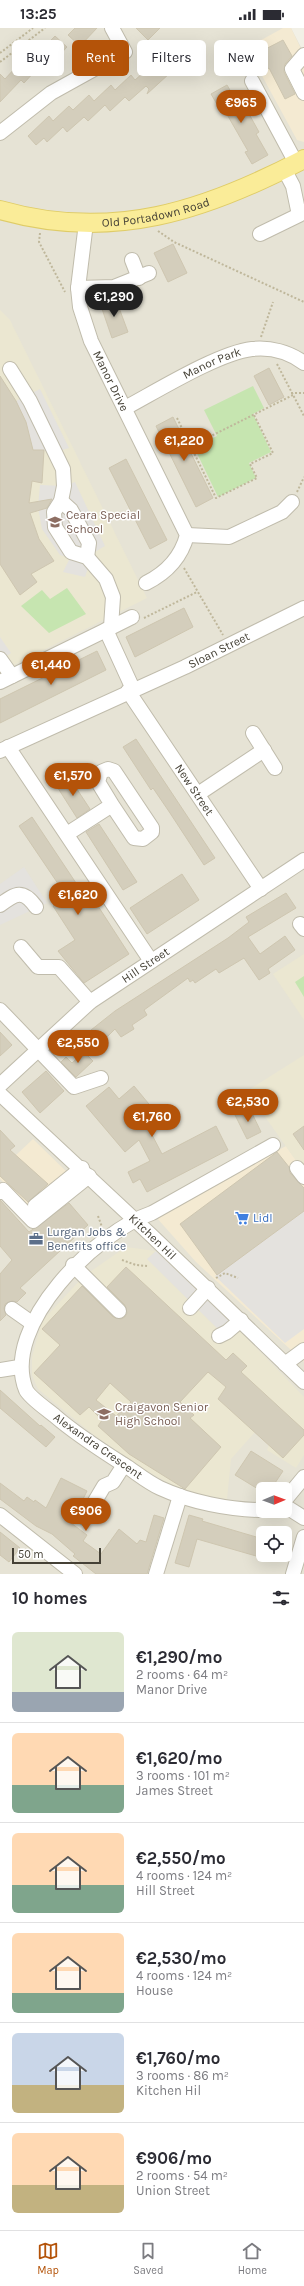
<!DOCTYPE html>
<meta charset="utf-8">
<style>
:root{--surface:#fff;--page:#f2f2f3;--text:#2b2b33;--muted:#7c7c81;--line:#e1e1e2;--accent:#b45309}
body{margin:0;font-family:Karla,sans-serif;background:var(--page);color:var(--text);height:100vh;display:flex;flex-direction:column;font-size:15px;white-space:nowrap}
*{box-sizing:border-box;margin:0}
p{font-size:13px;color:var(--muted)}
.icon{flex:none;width:22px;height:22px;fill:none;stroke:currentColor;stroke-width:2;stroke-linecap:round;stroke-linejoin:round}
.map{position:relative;height:1546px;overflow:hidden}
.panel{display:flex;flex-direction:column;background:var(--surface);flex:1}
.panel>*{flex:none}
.top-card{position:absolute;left:12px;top:12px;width:280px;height:36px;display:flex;gap:8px}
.needle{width:26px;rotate:89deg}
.tools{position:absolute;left:256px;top:1454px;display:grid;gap:8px}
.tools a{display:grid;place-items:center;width:36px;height:36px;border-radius:6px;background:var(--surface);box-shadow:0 4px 16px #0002;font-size:20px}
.scale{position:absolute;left:12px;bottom:10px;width:89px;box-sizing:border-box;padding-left:4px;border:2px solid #454136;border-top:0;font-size:11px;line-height:14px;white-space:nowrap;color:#454136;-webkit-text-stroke:3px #fff;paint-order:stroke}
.price{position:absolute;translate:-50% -34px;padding:0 9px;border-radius:14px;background:var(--accent);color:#fff;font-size:13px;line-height:26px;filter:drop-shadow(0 1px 2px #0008)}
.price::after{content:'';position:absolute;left:50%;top:24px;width:12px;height:9px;margin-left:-6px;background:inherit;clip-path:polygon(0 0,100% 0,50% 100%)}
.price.active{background:#222;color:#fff}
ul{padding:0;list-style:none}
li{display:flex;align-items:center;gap:12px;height:100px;padding:0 12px}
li+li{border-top:1px solid var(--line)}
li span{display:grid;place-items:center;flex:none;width:112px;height:80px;border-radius:6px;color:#555}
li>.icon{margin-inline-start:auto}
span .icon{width:48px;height:48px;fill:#fffc;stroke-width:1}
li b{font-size:17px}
h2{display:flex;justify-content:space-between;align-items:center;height:48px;padding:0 12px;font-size:17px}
.tag{padding:0 14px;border-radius:6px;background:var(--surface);box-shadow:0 4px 16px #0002;font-size:14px;line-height:36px}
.tag.active{background:var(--accent);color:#fff}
.status{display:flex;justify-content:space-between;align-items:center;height:28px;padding:0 20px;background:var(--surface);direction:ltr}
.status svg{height:11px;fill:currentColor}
.tabs{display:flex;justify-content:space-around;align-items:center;height:56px;border-top:1px solid var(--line);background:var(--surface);font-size:11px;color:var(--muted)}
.tabs a{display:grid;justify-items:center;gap:2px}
.tabs .active{color:var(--accent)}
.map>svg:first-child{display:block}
.residential{fill:#e6e3d5;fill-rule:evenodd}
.commercial{fill:#f4ead2}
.education{fill:#ebe7d1}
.green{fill:#c6e5b0}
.parking{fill:#e4e2de}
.building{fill:#d4cebc;stroke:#cec6b0;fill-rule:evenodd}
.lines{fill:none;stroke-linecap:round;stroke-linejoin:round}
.minor-casing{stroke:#c0bcac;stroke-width:16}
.major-casing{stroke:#dfcc68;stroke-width:20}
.path{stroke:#bfb79b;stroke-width:2;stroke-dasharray:2 2;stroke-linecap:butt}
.minor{stroke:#fff;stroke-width:14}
.major{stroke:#faec98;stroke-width:18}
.labels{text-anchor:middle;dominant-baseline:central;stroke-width:3;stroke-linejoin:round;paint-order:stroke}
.street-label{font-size:12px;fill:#454136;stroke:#fff}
.education-label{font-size:12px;fill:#785e54;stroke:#fff;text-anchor:start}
.shop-label{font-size:12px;fill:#366cbe;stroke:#fff;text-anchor:start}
.service-label{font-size:12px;fill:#4e5e75;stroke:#fff;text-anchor:start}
</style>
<div class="status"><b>13:25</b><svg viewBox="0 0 49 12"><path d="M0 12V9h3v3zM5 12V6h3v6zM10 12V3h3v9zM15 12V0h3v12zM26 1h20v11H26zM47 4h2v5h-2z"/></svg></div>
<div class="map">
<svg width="304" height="1546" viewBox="0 0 304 1546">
<rect width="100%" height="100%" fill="#f2f0e6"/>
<path class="residential" d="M0,0H291L304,25V1546H0ZM263,1461H285V1483H263ZM263,1505H285V1527H263Z"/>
<g class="commercial">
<path d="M283,0H291L304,27V114L297,112L247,20Z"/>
<path d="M33,1111L67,1144L33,1184L0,1151V1142Z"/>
<path d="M286,1118L304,1144V1334L196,1234L156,1189Z"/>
</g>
<g class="education">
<path d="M0,282L10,292L147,570L0,644Z"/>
<path d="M304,926V992L273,946Z"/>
<path d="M304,1027V1144L247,1063Z"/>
<path d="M126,1219L156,1223L239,1302L304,1369V1427L296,1440L267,1422L269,1417L255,1404L231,1431L227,1471L183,1463L140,1439L90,1404L38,1361L32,1347V1329L42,1293L84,1248Z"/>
</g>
<g class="green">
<path d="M253,358L264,380L253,386L271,424L249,435L256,450L218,469L194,419L217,408L204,382Z"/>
<path d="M67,560L86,586L49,605L21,578L42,562L50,571Z"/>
<path d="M304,948V969L295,954Z"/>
</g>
<g class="parking">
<path d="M40,361L69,420L59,423L33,422L26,394L16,373Z"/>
<path d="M75,454L105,518L93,525L85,549L63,544L69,532L67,529L60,527L42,501L38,479L40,457L64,458Z"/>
<path d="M0,609L11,625L4,630L0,624Z"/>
<path d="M24,839L47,875L0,897V856Z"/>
<path d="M304,1183V1301L285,1315L215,1248Z"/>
<path d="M156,1223L239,1302L228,1311L147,1231Z"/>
</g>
<g class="building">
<path d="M75,0H97L80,18L68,7Z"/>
<path d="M136,0H160L148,12Z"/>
<path d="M55,8L67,19L52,35L47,30L24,55L21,52L0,74V46L5,51L27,27L32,32Z"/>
<path d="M283,12L292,28L285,36L284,44L295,66L285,71L269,40L261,45L252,28Z"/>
<path d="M167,23L182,30L175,47L170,45L147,66L149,61L146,58L129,73L125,69L110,83L105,77L88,93L84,89L67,104L63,99L47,114L44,110L36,117L28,108L49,88L53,93L69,78L73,82L89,67L94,73L111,57L115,62L131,47L135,52L152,37L157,43Z"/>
<path d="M227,57L238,76L241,74L249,86L259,104L256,106L268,127L252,136L245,124L248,123L221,76L218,78L211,66Z"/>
<path d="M173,216L187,245L168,254L154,225Z"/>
<path d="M115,269L128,304L112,310L100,275Z"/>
<path d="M269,340L284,369L269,377L254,348Z"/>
<path d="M0,348L16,373L26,394L33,422H44L42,455L32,453L29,475L52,471L47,480L30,485L39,511L54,533L31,546L37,554L20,567L0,536Z"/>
<path d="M173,389L213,470L196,479L156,398Z"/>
<path d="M126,431L167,512L150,521L109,440Z"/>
<path d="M184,580L193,599L135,629L126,609Z"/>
<path d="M97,623L106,642L0,695V671Z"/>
<path d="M136,711L215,830L204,837L170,785L153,760L151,762L123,719Z"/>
<path d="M69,749L90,781L77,790L56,757Z"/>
<path d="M32,789L80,861L85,858L129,926L84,955L58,923L75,912L53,878L67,869L19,798Z"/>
<path d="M99,796L137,854L123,862L86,804Z"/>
<path d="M182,846L199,872L147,906L130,880Z"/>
<path d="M286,865L296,880L248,909L260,926L285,908L295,922L268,941L270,945L259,952L244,930L219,945L216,941L195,955L193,952L190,954L188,950L144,982L147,987L132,997L134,1001L121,1009L115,1001L103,1013L91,1002L115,983L228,910L249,894L246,889Z"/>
<path d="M0,1004L12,1017L0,1028Z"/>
<path d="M84,1024L93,1033L76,1049L61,1034L66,1029L72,1035Z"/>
<path d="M46,1043L64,1063L40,1085L22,1064Z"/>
<path d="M134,1058L163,1093L150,1103L162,1126L216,1098L228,1122L147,1164L140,1151L133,1155L128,1144L150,1133L139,1112L125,1124L86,1078L109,1059L119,1071Z"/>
<path d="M249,1079L261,1104L247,1111L235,1087Z"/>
<path d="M304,1098V1122L293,1106Z"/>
<path d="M0,1102L15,1118L10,1122L48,1156L28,1174L0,1148Z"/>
<path d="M277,1124L289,1139L290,1145L304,1160V1183L217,1247L180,1196Z"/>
<path d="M0,1172L29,1204L69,1175L88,1197L20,1260L26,1265L17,1274L12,1273L5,1276L4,1281L6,1287L0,1293V1246L12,1232L0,1218Z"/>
<path d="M126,1239L226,1332L233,1325L247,1338L241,1344L304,1402V1407L283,1430L218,1371L226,1359L208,1344L180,1374L194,1387L190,1390L221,1419L185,1461L129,1426L98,1398L102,1392L89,1379L80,1387L34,1345L60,1317L42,1301L82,1258L113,1289L121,1291L125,1289L127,1285L125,1277L107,1259ZM110,1355L131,1374L116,1388L96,1372Z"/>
<path d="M0,1362L40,1398L41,1397L55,1409L46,1419L0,1380Z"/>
<path d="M251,1423L283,1443L271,1461H258L235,1447Z"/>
<path d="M61,1450L87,1463L71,1495L87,1507L83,1513L101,1526L119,1501L137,1516L140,1512L146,1514L154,1487L164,1490L147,1546H96L73,1528L75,1526L52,1506L36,1498L0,1471V1455L24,1473L27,1469L34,1474L35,1472L46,1480Z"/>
<path d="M189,1487L203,1491L202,1493L263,1511V1530L197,1511L189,1539L175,1535Z"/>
<path d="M0,1504L20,1520L9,1534L0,1527Z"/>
</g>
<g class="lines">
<defs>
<g id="minor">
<path d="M304,27L292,41L304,65"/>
<path d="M252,53L296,135"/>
<path d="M0,105L51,65L125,24L112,0"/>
<path id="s1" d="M86,195L78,260L80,279L91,313L187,507C181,530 166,545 146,555"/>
<path d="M260,206L299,187L293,158L284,141"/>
<path d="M132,232L139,250"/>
<path d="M78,260L114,259L149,245"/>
<path d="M10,341L30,373L63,441L64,458L61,473L54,484L55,499L71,524L87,529L106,551L113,569L111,599"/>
<path id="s2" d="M125,380C157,363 218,325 252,321C270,319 289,324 304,335"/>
<path d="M61,473L71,482L89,515L87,529"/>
<path d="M187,507L229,509L282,484L292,474"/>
<path d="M106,602L132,589"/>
<path d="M0,631L12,648"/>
<path d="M0,654L106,602L133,661"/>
<path id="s3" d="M128,663L261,861"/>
<path d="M253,705L275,740"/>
<path d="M8,719L151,933"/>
<path id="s4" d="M0,723L185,639L304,580"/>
<path d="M198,766L264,722"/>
<path d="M67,806L112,777L98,754L101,744L108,741L114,743L152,800V804L143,811L134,810L112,777"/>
<path d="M0,877C16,865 23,861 36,879"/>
<path d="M300,896L304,901"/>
<path d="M21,919L38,939H59L90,974"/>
<path d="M0,982L74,1059L101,1050"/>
<path id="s5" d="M0,1057L90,974L304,832"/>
<path id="s6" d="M0,1066L152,1208L304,1354"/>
<path d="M297,1140L304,1149"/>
<path d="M0,1164L3,1162L33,1193L89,1148"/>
<path d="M35,1178L82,1140"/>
<path d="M73,1237L119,1283"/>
<path d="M190,1280L208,1260"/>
<path d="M12,1281L29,1293"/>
<path d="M219,1308L227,1304L241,1292"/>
<path d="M285,1336L304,1322"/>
<path d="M0,1342L19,1339"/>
<path d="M285,1472L304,1449"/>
<path d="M285,1478L304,1490"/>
<path d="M263,1482C230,1482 190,1474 160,1460C149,1455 139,1447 129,1440C104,1424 78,1408 55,1388C48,1382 30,1370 26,1362C0,1297 98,1203 152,1185L273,1117"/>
<path d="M0,1487L75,1546"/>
<path d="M85,1490L104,1458L113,1454L124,1437"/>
<path d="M156,1546L180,1468"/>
<path d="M293,1546L304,1509"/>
</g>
<g id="major">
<path id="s7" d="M0,182C112,214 205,183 304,131"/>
</g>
</defs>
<use href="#minor" class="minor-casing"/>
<use href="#major" class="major-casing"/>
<g class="path">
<path d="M0,25L33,0"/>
<path d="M0,34L45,0"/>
<path d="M158,203L174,214L304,274"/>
<path d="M40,205L39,214L65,264"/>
<path d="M261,309L273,274"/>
<path d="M277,336L304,388"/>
<path d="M291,365H304"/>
<path d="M177,390L216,470L257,450L250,436L273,425L254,387"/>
<path d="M191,418L293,367"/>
<path d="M297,464L304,449"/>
<path d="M184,540L223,607"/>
<path d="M144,590L197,564"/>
<path d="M98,1188L102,1199"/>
<path d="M122,1232L136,1237L147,1238"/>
<path d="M216,1250L225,1245L238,1250"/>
</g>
<use href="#minor" class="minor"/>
<use href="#major" class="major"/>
</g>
<defs>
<symbol id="school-bare" viewBox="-9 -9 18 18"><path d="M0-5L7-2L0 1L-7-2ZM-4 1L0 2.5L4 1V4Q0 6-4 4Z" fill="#8d6e63" stroke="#fff" stroke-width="2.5" paint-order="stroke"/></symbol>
<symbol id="supermarket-bare" viewBox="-9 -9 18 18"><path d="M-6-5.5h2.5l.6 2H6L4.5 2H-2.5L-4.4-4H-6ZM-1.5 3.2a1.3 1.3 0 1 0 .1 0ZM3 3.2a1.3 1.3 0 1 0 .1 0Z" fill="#3f7fe0" stroke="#fff" stroke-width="2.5" paint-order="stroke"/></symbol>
<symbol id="office-bare" viewBox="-9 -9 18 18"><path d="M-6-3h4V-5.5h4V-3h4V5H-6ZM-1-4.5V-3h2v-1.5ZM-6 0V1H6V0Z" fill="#5c6f8a" stroke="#fff" stroke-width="2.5" paint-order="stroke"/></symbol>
</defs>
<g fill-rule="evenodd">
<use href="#school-bare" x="45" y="484" width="20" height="20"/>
<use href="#supermarket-bare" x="232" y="1180" width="20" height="20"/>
<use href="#office-bare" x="26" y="1201" width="20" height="20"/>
<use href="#school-bare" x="94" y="1376" width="20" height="20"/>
</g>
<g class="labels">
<g class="street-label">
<text stroke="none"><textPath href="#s7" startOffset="158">Old Portadown Road</textPath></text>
<text stroke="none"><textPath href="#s2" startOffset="98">Manor Park</textPath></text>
<text stroke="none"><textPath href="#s1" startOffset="165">Manor Drive</textPath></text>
<text stroke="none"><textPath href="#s4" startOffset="241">Sloan Street</textPath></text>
<text stroke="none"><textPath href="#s3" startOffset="119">New Street</textPath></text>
<text stroke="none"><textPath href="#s5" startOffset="189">Hill Street</textPath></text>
<text stroke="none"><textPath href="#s6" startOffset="209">Kitchen Hil</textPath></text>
<text transform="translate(98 1418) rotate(35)">Alexandra Crescent</text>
</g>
<g class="education-label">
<text x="66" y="487">Ceara Special<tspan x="66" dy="14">School</tspan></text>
<text x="115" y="1379">Craigavon Senior<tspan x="115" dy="14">High School</tspan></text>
</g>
<g class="shop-label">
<text x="253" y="1190">Lidl</text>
</g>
<g class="service-label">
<text x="47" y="1204">Lurgan Jobs &amp;<tspan x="47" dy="14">Benefits office</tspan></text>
</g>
</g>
</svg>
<div class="tools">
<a><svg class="needle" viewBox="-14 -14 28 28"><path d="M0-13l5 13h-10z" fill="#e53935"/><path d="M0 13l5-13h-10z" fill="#7c7c81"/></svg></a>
<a><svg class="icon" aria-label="locate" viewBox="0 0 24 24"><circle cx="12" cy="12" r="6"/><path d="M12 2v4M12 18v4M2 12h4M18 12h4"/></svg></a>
</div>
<div class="scale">50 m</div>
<b class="price" style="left:241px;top:96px">€965</b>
<b class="price active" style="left:114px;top:290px">€1,290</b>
<b class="price" style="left:184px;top:434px">€1,220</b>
<b class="price" style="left:51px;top:658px">€1,440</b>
<b class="price" style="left:73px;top:769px">€1,570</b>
<b class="price" style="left:78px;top:888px">€1,620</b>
<b class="price" style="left:78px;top:1036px">€2,550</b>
<b class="price" style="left:248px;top:1095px">€2,530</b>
<b class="price" style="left:152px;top:1110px">€1,760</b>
<b class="price" style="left:86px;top:1504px">€906</b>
<div class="top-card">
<a class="tag">Buy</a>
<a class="tag active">Rent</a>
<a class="tag">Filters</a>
<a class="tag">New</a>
</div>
</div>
<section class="panel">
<h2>10 homes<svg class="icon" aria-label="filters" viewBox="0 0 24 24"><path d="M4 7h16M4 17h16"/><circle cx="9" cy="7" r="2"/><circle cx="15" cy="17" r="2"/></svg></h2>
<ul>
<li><span style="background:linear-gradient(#dfe7d0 75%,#9aa5b1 0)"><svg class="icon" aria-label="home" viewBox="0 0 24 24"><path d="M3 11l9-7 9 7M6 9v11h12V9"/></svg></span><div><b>€1,290/mo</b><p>2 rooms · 64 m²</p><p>Manor Drive</p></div></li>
<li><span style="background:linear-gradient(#ffd9b3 65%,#7fa58c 0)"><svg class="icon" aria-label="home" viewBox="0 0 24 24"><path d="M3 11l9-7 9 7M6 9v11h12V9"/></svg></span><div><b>€1,620/mo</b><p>3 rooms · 101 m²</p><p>James Street</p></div></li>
<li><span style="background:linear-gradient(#ffd9b3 65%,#7fa58c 0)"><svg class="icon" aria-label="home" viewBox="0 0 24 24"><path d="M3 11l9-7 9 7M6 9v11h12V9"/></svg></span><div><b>€2,550/mo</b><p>4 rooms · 124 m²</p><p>Hill Street</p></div></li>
<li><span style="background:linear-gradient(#ffd9b3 75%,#7fa58c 0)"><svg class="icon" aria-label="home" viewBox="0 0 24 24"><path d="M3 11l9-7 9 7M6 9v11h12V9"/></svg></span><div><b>€2,530/mo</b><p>4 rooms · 124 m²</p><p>House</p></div></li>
<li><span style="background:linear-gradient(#c9d6e8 65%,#c2b280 0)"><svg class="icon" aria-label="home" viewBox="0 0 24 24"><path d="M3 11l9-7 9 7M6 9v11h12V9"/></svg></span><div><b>€1,760/mo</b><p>3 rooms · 86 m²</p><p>Kitchen Hil</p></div></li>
<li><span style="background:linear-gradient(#ffd9b3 65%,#c2b280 0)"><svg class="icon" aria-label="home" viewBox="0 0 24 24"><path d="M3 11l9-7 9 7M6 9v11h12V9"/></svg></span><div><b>€906/mo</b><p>2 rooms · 54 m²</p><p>Union Street</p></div></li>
</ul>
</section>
<nav class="tabs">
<a class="active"><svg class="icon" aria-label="map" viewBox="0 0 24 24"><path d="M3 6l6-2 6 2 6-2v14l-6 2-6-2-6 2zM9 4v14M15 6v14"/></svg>Map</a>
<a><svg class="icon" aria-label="saved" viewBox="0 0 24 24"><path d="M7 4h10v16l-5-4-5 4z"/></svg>Saved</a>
<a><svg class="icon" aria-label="home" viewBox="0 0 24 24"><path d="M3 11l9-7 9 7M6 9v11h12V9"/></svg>Home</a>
</nav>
